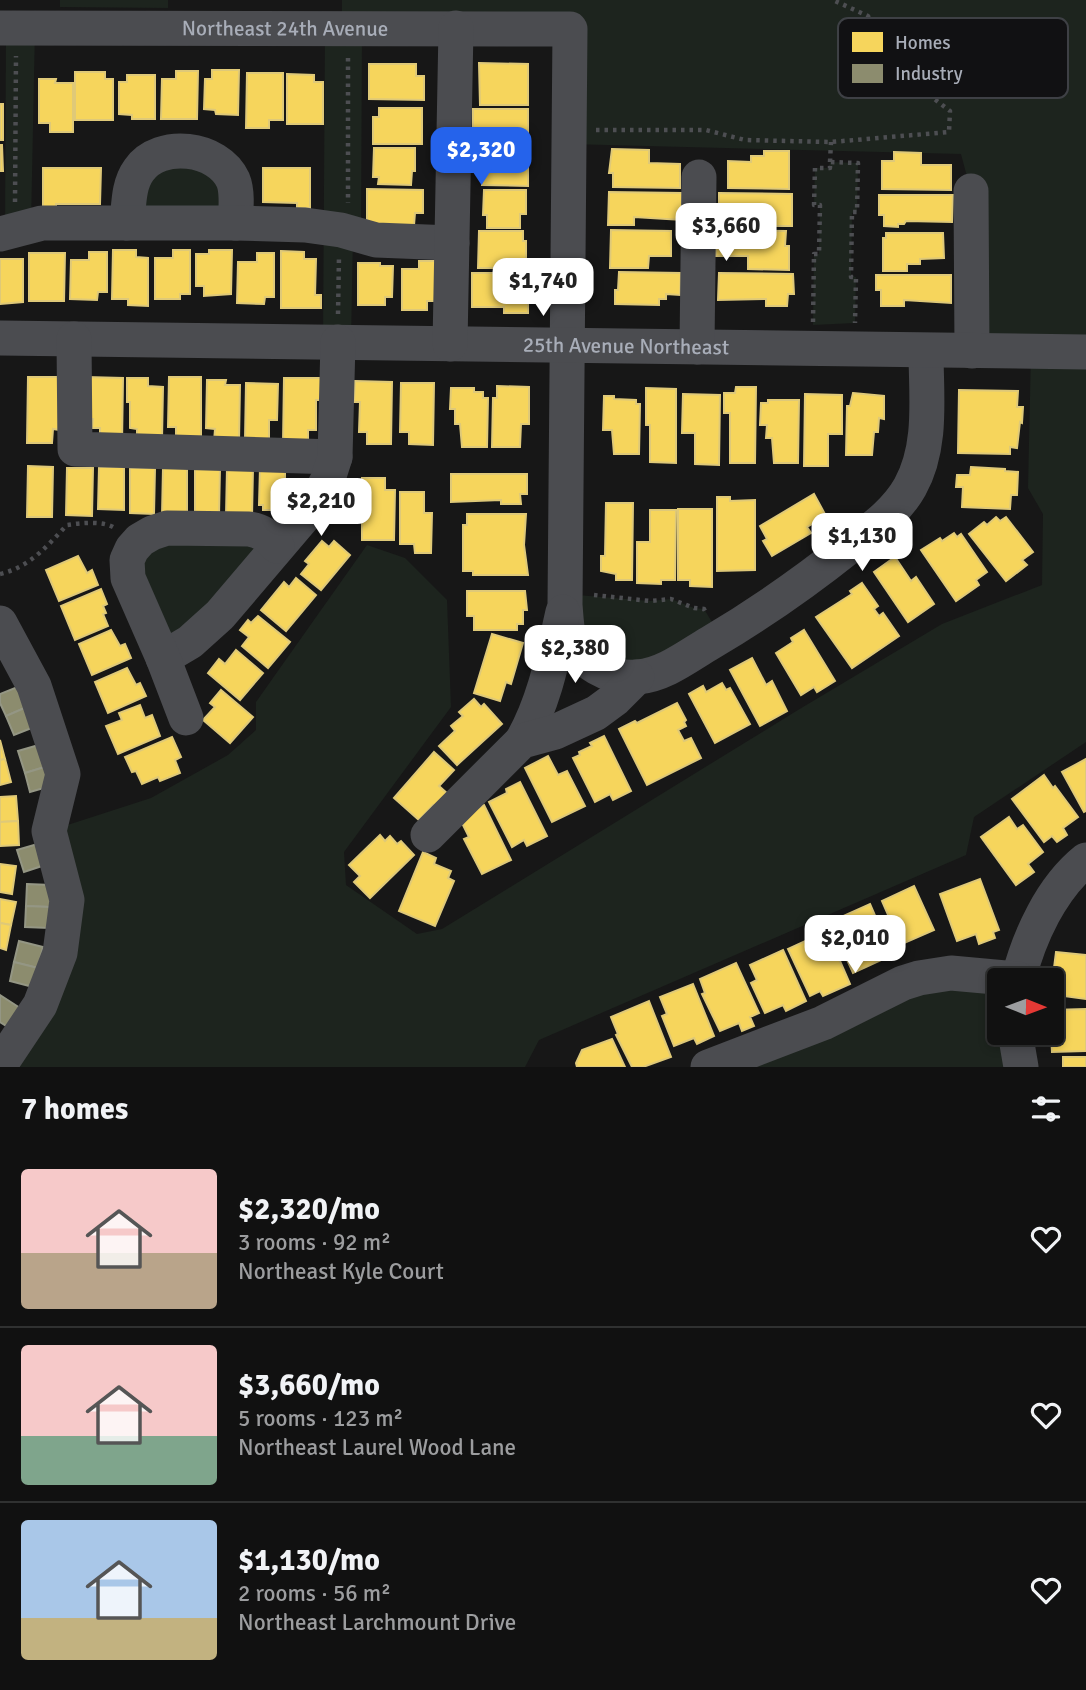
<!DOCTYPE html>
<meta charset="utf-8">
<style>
:root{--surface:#111;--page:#1e1f1f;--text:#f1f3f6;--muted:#9c9d9f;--line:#303131;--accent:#2563eb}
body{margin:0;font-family:Signika,sans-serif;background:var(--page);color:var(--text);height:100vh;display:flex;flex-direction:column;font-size:26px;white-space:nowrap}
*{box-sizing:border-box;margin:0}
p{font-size:23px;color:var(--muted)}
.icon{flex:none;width:38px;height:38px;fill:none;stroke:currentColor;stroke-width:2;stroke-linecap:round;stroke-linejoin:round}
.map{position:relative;height:1067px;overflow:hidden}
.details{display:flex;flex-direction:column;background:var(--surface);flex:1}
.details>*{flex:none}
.needle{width:46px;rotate:91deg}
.fabs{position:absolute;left:987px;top:968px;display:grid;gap:14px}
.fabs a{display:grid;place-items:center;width:77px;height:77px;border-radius:7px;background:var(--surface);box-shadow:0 4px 10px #0003,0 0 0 2px var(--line);font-size:35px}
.price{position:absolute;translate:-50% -60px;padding:0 16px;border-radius:14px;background:#fff;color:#222;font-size:23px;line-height:46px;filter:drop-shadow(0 2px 4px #0008)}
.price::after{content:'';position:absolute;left:50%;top:42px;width:21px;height:16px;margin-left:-10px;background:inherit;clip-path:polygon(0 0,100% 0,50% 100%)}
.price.on{background:var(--accent);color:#fff}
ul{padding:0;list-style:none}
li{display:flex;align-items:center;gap:21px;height:175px;padding:0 21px}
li+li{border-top:2px solid var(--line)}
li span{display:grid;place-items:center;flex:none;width:196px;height:140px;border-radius:7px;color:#555}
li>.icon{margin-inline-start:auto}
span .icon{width:84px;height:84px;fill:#fffc;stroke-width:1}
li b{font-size:30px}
h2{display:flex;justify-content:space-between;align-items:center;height:84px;padding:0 21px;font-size:30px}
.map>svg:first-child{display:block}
.green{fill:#1d241e}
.homes{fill:#f6d55c;stroke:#dfc978;stroke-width:2}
.industry{fill:#8c8c6e;stroke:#949684;stroke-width:2}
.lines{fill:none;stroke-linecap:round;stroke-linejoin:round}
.path{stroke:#4d4e52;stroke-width:4.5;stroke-dasharray:3.5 5;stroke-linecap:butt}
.minor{stroke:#4b4c50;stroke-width:35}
.labels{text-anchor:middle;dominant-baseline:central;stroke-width:7;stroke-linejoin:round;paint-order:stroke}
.street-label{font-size:21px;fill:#a8adb8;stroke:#111113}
.key{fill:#111113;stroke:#3e4045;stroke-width:2}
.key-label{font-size:19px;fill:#a8adb8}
</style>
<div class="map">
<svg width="1086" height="1067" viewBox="0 0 1086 1067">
<rect width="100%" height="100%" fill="#171717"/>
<g class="green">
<path d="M60,0H168V8L60,7Z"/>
<path d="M342,0H1086V742L974,817L966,855L539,1040L525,1067H0L60,953L49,831L151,798L228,755L256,730V702L367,545L405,558L447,600L451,707L344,852L346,885L417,934L442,929L798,710L942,624L1042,585L1043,514L1028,488L1031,352L972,351L971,192L961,154L568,144L569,30H362L361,236L353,234L351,343L323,342L325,29H342Z"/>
<path d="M6,28H35L31,225L5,233Z"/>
<path d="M212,157L235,223H127L140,168Z"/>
<path d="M830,162L858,163L857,212L852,213L851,276L856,277L855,323L813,325L814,254H819L820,205H814L815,168H829Z"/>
<path d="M268,536L163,658L132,549L140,540Z"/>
<path d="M565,594L650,601L671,599L694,608L704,609L721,637L672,666L595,667Z"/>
<path d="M999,980V1032L1021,1067H708L863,1002Z"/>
</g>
<g class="homes">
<path d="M479,63L528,64V105H480Z"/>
<path d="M369,64H416V76H424V100L369,99Z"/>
<path d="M212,70H239L238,115L216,114L215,110L204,109L205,79H212Z"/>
<path d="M176,71H198L197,119H161L162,79H176Z"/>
<path d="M75,72H105V79H113V120H75Z"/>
<path d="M247,73H283V120H269V128H246Z"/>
<path d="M287,74L314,75V82H323V124H287Z"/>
<path d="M127,75H155V119H132V115L119,114V82H127Z"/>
<path d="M39,79H56L55,83H73V132H50V123H39Z"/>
<rect x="0" y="104" width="3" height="36"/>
<path d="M379,108H422V144H373V117H379Z"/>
<path d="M473,109H528V146H482V133L473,132Z"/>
<path d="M0,145H2L3,171H0Z"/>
<path d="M374,148H415V171H412L411,185L378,184L379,177H373Z"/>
<path d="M612,149L649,150V163L680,164V188L613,187V173H609Z"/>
<path d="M483,150H523V159H528V186L482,185Z"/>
<path d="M764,151H789V189L728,188V161L751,162V156H764Z"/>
<path d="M894,152L921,153V165H951V190L882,189V161H894Z"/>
<path d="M43,168H101L100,204H56V209H43Z"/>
<path d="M263,168H310V208H297V203L263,202Z"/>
<path d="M367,189L423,190V213H415L414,225H367Z"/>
<path d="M484,190H526V214H520V228H487V215H483Z"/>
<path d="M609,192L682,193V220L634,217V225H608Z"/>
<path d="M719,193L792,194V226H767V219L719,221Z"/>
<path d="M879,195H953L952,222L906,221L904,224H898V227L884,226V215H879Z"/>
<path d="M611,230L671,231V256H649L648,268H610Z"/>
<path d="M716,230L786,231L785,246H789V270L748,269V256H716Z"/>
<path d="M479,231H523V241H526V268H478Z"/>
<path d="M886,233H943L944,258L920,259V264H907V271H883V238H886Z"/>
<path d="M113,250H136V257L148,258V306L128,305V299H112Z"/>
<path d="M173,250H190V294H180V299H155V258H173Z"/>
<path d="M209,250H232L231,294L204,296V286H196V254H209Z"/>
<path d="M281,251L304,252V259H316L315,295H321V308H281Z"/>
<path d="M89,252H107V292H98L97,300L70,299L71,260H89Z"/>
<path d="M29,253H65L64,301H29Z"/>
<path d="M257,253H274V297H265L264,304L237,303L238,262H257Z"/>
<path d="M0,259H23V302L0,304Z"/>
<path d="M419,261H437V301H427V310H402V269H419Z"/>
<path d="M358,263H380V266H393L392,297H385V305H358Z"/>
<path d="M619,272L681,273L680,295L666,294V299H659V305L615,304V290H618Z"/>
<path d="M472,273H528V313H504V307H472Z"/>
<path d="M719,273L793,274L794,294H788L787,306H766V299L718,300Z"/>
<path d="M876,275H951V303L904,300V306H881V290H876Z"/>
<path d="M28,377H61L60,430L53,429L52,443H27Z"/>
<path d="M86,377L123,378L122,444H100V428H92L93,419H89Z"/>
<path d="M169,377H201V439H176V427H168Z"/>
<path d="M127,378H148V386L163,387L162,440H137V429L130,428V402H127Z"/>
<path d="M284,378H322V400H316V430H308V443H283Z"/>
<path d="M207,380H226L225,385H240L239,442H214L215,429L206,428Z"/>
<path d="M355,381L392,382L391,444H367V432H359L360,402H354Z"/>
<path d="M246,383L278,384L277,420H269V441L245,440Z"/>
<path d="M401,383H434L433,445L409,444V432H400Z"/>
<path d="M497,386L529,387V424H521L520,447H492L493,398H497Z"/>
<path d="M736,387H756L755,463H730V413H724V393H735Z"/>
<path d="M451,388H474V392H483V398H488L487,447H462L460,424H455V409H450Z"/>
<path d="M646,388L676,389V463L650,462V425H646Z"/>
<path d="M959,390L1018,391L1017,407H1023L1022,423L1020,422L1017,448L1010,447V454L958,453Z"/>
<path d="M853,393L884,396V419L879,418L878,432H874L872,455H846L847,406H850Z"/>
<path d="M683,394L720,395L719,465L695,464V433H682Z"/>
<path d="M805,394L842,395V434H828V466H804Z"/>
<path d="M604,396H614V399L636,400V404H640L639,454H614L612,430H603Z"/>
<path d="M768,400H799L798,463H774L772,438H766L767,425H760L761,403H768Z"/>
<path d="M28,466L53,467L52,517H27Z"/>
<path d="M99,467H124V510L98,509Z"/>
<path d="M195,467L220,468L219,516L195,515Z"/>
<path d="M971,467L1005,469V471L1018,472L1017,495H1011L1010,509L962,507L963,487H956L957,475H970Z"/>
<path d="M67,468H93L92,516L66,515Z"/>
<path d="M130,468H155L154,514L130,513Z"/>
<path d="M163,468H187V516H162Z"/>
<path d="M227,468H253L252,517L226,516Z"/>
<path d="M260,468H285V493H290V510H263V505H259Z"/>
<path d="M451,474H527V494H520L521,504H501V500L451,502Z"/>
<path d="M362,478H385V490H395L394,540H362Z"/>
<path d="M400,492H424V513H432L431,553H415L414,544H400Z"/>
<path d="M814,494L826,516L807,527L811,533L772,556L763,541L767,539L760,526Z"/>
<path d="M717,497H730V501L755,500V570L717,571Z"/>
<path d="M606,503H633L632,580H616V574L601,571V556H605Z"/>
<path d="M678,509H712V587L690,586V580H678Z"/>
<path d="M650,510H676L675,580H661V584L637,583V542H650Z"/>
<path d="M467,514H526L524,545L528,575H473V571H463V525H467Z"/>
<path d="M996,517L1000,521L1006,517L1033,552L1022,560L1027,565L1006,581L969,534L984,522L987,525Z"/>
<path d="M954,533L957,537L961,534L987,572L976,580L979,585L956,601L921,550L940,538L942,541Z"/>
<path d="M322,541L329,547L334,541L350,555L321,590L301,574L309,564L305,561Z"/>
<path d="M78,556L87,573L92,570L98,585L59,601L46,570Z"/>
<path d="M895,557L911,581L916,577L934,604L908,622L874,572Z"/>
<path d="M296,578L316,595L286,631L261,610L284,582L289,587Z"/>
<path d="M862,583L878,606L874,609L879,616L883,613L899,636L852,668L816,617L852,594L850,591Z"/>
<path d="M101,589L107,604L103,606L106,613L103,614L108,626L75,640L61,606Z"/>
<path d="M467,591H525L527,610H523V624H517V630H474V616H467Z"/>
<path d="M258,616L290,642L268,668L242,646L249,637L240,630L248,620L251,623Z"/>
<path d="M111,630L120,646L125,644L131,658L92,675L79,644Z"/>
<path d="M804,630L835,681L817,692L814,687L801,695L776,653L793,642L791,638Z"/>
<path d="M492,634L523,643L511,684L506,682L500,701L474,693Z"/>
<path d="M236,650L263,673L240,700L208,673L219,659L225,664Z"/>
<path d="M752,658L766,685L772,681L787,711L760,726L730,670Z"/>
<path d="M127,668L136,685L140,683L146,696L108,713L95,682Z"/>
<path d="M722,683L726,690L730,688L750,724L715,743L689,694L703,686L706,692Z"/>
<path d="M221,690L253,717L230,743L203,720L215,707L210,703Z"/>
<path d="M474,699L481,707L484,704L502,724L457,765L439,746L455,731L451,726L463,716L459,712Z"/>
<path d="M677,703L686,720L684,722L686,726L678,730L684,741L691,738L701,758L647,785L619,729L635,721L637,723Z"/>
<path d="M140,705L145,718L152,715L160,736L118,754L106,726L122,720L119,713Z"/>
<path d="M604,736L631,791L613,800L610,794L595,802L573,758L580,755L579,752L592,746L590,743Z"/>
<path d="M172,737L181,757L175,760L180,773L160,781L158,777L142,784L136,771L132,772L125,757Z"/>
<path d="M0,740L5,759L0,760Z"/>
<path d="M434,752L454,770L439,786L448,794L436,808L433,805L419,820L394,798Z"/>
<path d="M548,756L558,775L567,771L585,806L552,822L525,768Z"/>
<path d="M5,759L11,782L0,785V760Z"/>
<path d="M1086,759V811L1084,812L1062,772Z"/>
<path d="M1044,775L1053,788L1055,786L1078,817L1063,828L1067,835L1057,842L1052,836L1044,842L1012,799Z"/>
<path d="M520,782L547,836L527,846L524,840L512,847L489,802L507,793L506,789Z"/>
<path d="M16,796L18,821L0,822V797Z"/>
<path d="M484,805L511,860L482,874L464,839L469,837L459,817Z"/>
<path d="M1009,817L1017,829L1023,825L1043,852L1028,864L1034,872L1016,885L981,837Z"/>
<path d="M18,821L19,845L0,846V822Z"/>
<path d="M380,835L385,841L390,836L397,844L401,841L414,855L370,898L354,882L360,876L349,865Z"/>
<path d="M423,852L436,858L434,864L451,871L448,878L454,881L435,926L399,911Z"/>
<path d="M0,864L16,866L12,894L0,892Z"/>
<path d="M980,879L999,930L993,932L995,938L979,944L976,934L957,941L940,894Z"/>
<path d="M914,886L934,930L895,947L882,920L889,917L882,901Z"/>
<path d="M0,899L16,902L11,925L0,923Z"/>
<path d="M870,904L892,955L853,973L830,922Z"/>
<path d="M0,923L11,925L6,950L0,948Z"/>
<path d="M827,931L850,984L823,996L820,991L810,996L788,949Z"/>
<path d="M783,950L806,1001L786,1011L783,1005L765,1013L751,983L757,980L750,965Z"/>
<path d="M1056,952L1086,955V999L1056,995L1058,976H1053Z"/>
<path d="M736,963L759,1013L750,1017L754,1026L742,1031L739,1023L720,1031L702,994L705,993L700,979Z"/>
<path d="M693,984L714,1036L697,1044L694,1038L674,1046L662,1016L667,1014L660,997Z"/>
<path d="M649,1001L671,1057L643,1067H632L616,1035L618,1034L611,1017Z"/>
<path d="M1086,1009V1051L1052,1052L1051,1033L1046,1032H1052V1010Z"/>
<path d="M612,1039L625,1067H577L576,1063L582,1050Z"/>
<rect x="1063" y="1057" width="23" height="10"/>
</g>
<g class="industry">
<path d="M20,686L29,706L6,716L0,703V694Z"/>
<path d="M29,706L37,726L14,735L6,716Z"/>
<path d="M42,744L48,766L25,773L18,751Z"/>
<path d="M48,766L54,785L30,792L25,773Z"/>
<path d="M41,843L48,864L24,872L17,850Z"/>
<path d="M27,884L51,885L50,907L26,906Z"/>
<path d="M26,906L50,907L49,928L25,927Z"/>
<path d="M19,941L43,947L38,968L14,962Z"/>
<path d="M14,962L38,968L33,987L10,981Z"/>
<path d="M0,995L20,1008L8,1027L0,1022Z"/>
</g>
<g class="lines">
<g class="path">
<path d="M348,58V203"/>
<path d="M596,130H706L745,140L831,142L949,132L950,111L911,81L886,50L868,16L833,0"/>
<path d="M830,162L831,142"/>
<path d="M15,202L16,56"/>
<path d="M338,314L339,256"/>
<path d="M813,322L814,254H819L820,205H814L815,168H830V162L858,163L857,212H852L851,277H856L855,323"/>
<path d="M0,574C30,567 47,546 67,525C81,523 105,520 116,529"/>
<path d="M594,595L650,601L671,599L694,608L704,609L706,613"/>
</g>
<g class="minor">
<path id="s1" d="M0,28L570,29L565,605C566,615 566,627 569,636C580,663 610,680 638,677C664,675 688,656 710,643C759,614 805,582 850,546C872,529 896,512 910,487C933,446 926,395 926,351"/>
<path d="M971,191L972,351"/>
<path d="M127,223C129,205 128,185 139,170C160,140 218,147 233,180C238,192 236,210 235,223"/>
<path d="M0,234L42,223H235L305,225L341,230L376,240L452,243"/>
<path id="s2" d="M0,338L1086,352"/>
<path d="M74,339L75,449L335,457"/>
<path d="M450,344L456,28"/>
<path d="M697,347L699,177"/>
<path d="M0,623L34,686L63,774L49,831L67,900L60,953L40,1005L0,1065"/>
<path d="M163,658L190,642L220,615L317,501L328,479L335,457L338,342"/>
<path d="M186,718L163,658L128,578L127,560L132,549L140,540L152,533L167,528L249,529C262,531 268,536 277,546"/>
<path d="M522,741C545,701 553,656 563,612"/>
<path d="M428,835L522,741L555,732L596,713L615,699L637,677"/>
<path d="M1018,980C1029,937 1051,888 1086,860"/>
<path d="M1015,1032L1021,1067"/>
<path d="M708,1067L823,1023L903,983L919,978L951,973L1018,979"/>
</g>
</g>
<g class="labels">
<g class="street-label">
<text stroke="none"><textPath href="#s1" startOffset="285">Northeast 24th Avenue</textPath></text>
<text stroke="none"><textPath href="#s2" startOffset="626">25th Avenue Northeast</textPath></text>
</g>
</g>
<rect x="838" y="18" width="230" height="80" rx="10" class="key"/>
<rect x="852" y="32" width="31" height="20" fill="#f6d55c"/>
<rect x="852" y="64" width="31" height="19" fill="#8c8c6e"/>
<g class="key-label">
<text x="895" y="49">Homes</text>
<text x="895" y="80">Industry</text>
</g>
</svg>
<div class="fabs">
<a><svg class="needle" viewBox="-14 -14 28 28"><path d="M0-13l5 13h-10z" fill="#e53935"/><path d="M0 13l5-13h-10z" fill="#9c9d9f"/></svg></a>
</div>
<b class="price on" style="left:481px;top:187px">$2,320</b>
<b class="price" style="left:726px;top:263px">$3,660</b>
<b class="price" style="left:543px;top:318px">$1,740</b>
<b class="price" style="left:321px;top:538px">$2,210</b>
<b class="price" style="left:862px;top:573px">$1,130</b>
<b class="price" style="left:575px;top:685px">$2,380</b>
<b class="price" style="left:855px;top:975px">$2,010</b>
</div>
<section class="details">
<h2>7 homes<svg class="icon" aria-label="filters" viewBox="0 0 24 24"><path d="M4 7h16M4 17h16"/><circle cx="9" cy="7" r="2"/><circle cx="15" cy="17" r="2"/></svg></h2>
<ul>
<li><span style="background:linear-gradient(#f6c9c9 60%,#b9a48a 0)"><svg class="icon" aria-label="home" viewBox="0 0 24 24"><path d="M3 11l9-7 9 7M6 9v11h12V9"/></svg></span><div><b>$2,320/mo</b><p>3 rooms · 92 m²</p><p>Northeast Kyle Court</p></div><svg class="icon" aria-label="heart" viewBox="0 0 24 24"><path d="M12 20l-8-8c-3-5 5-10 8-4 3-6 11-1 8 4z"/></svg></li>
<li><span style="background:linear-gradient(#f6c9c9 65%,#7fa58c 0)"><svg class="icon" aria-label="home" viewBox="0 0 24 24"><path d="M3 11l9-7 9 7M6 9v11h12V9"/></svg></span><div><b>$3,660/mo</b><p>5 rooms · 123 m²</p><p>Northeast Laurel Wood Lane</p></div><svg class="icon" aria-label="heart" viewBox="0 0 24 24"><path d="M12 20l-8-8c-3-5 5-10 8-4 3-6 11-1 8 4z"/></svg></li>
<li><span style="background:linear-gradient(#a9c7e8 70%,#c2b280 0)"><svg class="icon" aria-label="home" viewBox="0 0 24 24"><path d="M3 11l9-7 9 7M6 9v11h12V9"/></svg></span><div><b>$1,130/mo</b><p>2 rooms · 56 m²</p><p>Northeast Larchmount Drive</p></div><svg class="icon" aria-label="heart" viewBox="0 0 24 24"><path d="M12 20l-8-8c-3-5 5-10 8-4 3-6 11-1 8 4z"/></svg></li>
</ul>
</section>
